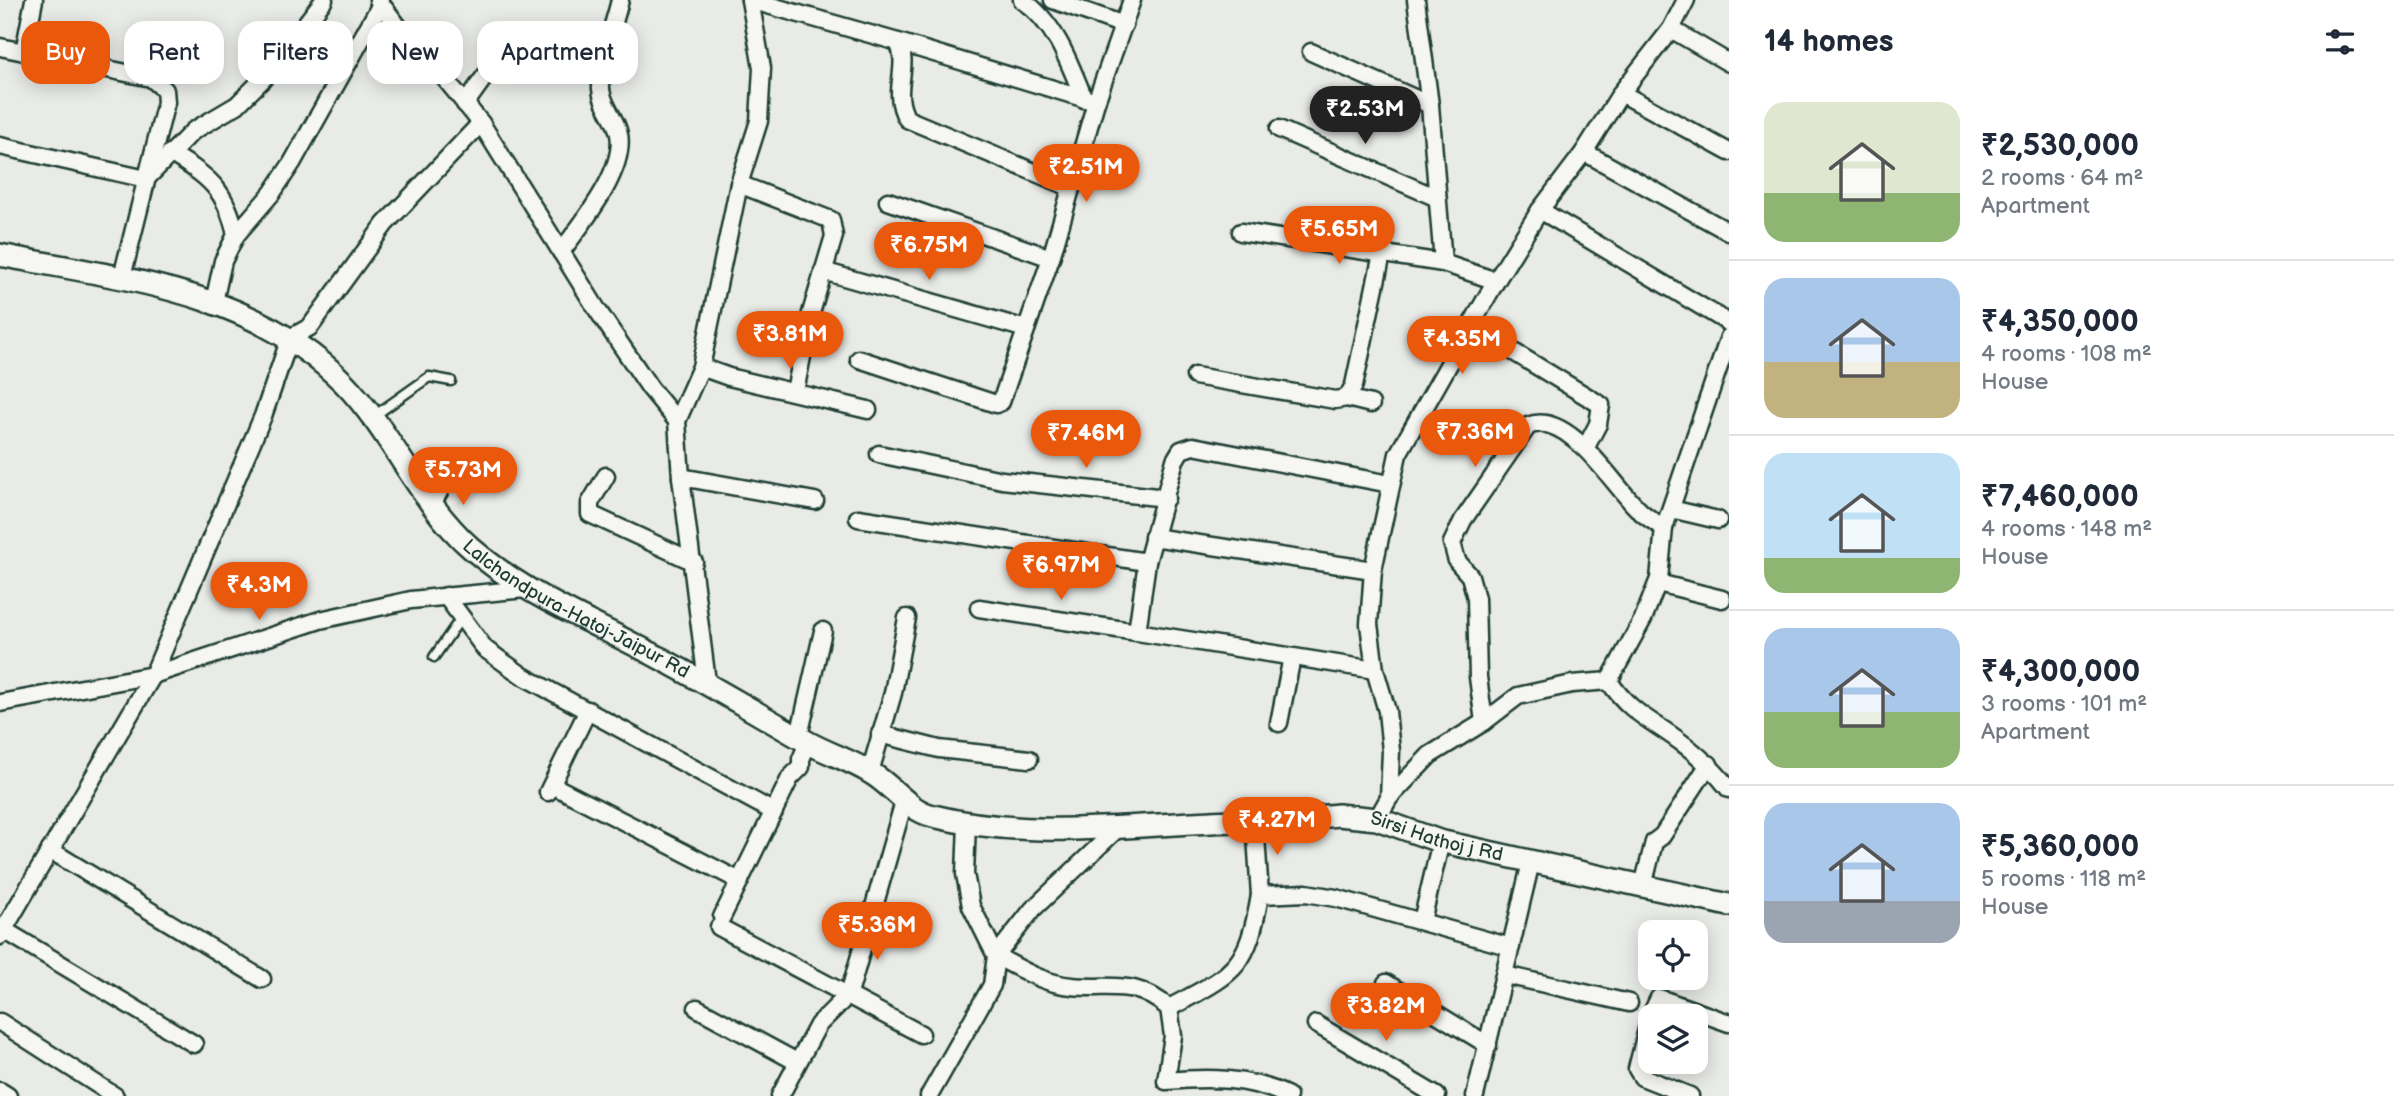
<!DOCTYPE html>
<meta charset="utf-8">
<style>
:root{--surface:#fff;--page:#f2f2f3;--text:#1f2937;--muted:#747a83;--line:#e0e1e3;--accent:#ea580c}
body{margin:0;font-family:"Balsamiq Sans",sans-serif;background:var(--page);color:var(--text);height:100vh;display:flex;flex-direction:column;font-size:26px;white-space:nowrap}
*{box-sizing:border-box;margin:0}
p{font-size:23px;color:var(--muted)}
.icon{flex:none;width:38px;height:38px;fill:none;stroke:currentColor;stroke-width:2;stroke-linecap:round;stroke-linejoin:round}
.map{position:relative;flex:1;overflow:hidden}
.drawer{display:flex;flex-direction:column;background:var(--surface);width:665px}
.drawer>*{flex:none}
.banner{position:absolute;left:21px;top:21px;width:665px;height:63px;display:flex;gap:14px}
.tools{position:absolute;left:1638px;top:920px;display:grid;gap:14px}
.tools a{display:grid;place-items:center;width:70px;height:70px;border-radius:14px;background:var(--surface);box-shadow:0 4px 18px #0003;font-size:35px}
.price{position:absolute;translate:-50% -60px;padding:0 16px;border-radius:24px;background:var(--accent);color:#fff;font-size:23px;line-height:46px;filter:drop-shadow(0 2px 4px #0008)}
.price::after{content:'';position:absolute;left:50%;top:42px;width:21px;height:16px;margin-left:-10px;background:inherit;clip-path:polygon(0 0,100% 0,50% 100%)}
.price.active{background:#222;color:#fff}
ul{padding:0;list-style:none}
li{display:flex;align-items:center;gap:21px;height:175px;padding:0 35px}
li+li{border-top:2px solid var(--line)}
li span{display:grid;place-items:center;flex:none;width:196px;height:140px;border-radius:21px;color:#555}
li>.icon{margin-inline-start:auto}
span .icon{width:84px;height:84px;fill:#fffc;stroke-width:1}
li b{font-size:30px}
h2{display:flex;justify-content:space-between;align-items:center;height:84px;padding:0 35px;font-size:30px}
.pill{padding:0 24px;border-radius:21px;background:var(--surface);box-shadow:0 4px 18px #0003;font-size:24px;line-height:63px}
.pill.active{background:var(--accent);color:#fff}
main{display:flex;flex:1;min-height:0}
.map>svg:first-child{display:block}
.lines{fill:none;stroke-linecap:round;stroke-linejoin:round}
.service-casing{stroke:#1f3d34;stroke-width:13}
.minor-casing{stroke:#1f3d34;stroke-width:21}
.tertiary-casing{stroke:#1f3d34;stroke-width:26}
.service{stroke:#f6f6f2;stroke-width:8}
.minor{stroke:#f6f6f2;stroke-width:16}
.tertiary{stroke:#f6f6f2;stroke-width:21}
.labels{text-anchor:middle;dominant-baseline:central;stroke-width:5;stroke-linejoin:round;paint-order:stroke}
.street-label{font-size:19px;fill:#1f3d34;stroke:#f6f6f2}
</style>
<main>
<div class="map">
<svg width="1729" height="1096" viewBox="0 0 1729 1096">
<rect width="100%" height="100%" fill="#e9ebe7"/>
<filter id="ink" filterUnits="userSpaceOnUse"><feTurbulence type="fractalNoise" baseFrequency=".0143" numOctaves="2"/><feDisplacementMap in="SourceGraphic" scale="14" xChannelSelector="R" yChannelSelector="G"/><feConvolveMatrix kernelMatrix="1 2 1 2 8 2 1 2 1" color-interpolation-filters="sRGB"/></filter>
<g filter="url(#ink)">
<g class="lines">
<defs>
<g id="service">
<path d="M374,416L429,377L451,381"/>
<path d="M435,507L462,459"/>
<path d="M434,657L461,618"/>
</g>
<g id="minor">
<path d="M378,0L404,34L438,70L481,123L598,311L650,388L677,421"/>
<path d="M750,0L898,42C911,68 890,90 907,119L1072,188"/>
<path d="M1022,0C1055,22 1070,64 1084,99"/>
<path d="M1053,0L1124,25"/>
<path d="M1416,0L1430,105L1443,263"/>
<path d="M1671,29L1729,63"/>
<path d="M898,42L1096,102"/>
<path d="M0,47L151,78L165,90L166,102L122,277"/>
<path d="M24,52L34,0"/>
<path d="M1311,52L1430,105"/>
<path d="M1621,93L1729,152"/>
<path d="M465,104L501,54L527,51L562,55"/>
<path d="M1279,129L1437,198"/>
<path d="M0,146L146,179L193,131L237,105L263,79L324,0"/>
<path d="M1584,152L1729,232"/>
<path d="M170,153C209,177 226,189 236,235"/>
<path d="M739,184L831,220L834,236L811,313L795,391"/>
<path d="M888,201L1051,258"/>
<path d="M1540,210L1729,323"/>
<path d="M1241,232L1443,263L1496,281"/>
<path d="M561,252C582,223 626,171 619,134C616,118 602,105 601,89C600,58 613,30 620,0"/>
<path d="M823,271L1026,329"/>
<path d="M214,302L223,261L236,235L272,193L292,163L380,6"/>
<path d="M1471,326L1601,405L1598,424L1586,447"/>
<path d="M859,359L996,404L1001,402L1051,258L1096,102L1132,0"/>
<path d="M701,367L729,377L868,410"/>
<path d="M1195,376L1335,400L1347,398L1354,385L1382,254"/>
<path d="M1347,398L1371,404"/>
<path d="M879,454L1002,480L1166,498"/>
<path d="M606,476L590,503V514L694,562"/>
<path d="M681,477L815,501"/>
<path d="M1671,509L1718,520"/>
<path d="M858,518L1147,562"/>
<path d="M1153,537L1373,570"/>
<path d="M1658,583L1722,599"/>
<path d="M446,596L485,649L523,676L774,812"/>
<path d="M979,608L1137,632"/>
<path d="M1375,670L1137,632L1147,562L1175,460L1181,450L1193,446L1390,484"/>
<path d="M1609,681L1643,619L1659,579L1664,528L1729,337"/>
<path d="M707,682L681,477L677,421L701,367L739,184L759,121L762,68L750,0"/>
<path d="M0,703L153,675L320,620L411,600L525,589"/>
<path d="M1484,722L1478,677L1476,598L1470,576L1457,561L1452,543L1463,520L1528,426C1568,409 1613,485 1637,508C1644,516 1655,522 1664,528"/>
<path d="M1279,723L1292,657"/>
<path d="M880,734L939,749L1029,759"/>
<path d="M799,736L823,631"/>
<path d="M870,772L893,693L907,618"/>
<path d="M552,785L740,881"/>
<path d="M548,792L588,710"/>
<path d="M1389,798L1391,751L1387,711L1375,670L1369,624L1373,570L1398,454L1496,281L1540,210L1584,152L1621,93L1671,29L1686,0"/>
<path d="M1377,819L1389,798L1430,755L1484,722L1518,696L1572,684L1609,681C1629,712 1651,720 1678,740C1698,754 1714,770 1729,789"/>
<path d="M1255,822L1260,895"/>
<path d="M1118,828L1033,909L996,956C1021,969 1044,984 1072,986C1113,990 1133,978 1169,1008L1173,1036L1166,1081C1208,1077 1250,1077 1288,1096"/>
<path d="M50,850L262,979"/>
<path d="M1643,886L1654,842L1662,836L1709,764"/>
<path d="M722,917L790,778L801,767V759L808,743"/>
<path d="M1422,921L1441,841"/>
<path d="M719,927L921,1034"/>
<path d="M4,930L194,1044"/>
<path d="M0,936L153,675L263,416L290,338L310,327L385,224L481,123"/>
<path d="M1505,975L1629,1003"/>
<path d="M1386,983L1488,1045"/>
<path d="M697,1008L797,1062"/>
<path d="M1169,1008C1234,973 1247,971 1260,895L1306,893L1336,898L1511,947"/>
<path d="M1650,1017L1637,1069L1642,1077L1690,1096"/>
<path d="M1650,1017L1659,998L1729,1023"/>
<path d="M0,1022L115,1096"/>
<path d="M1316,1024L1437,1096"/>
<path d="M0,1091L8,1096"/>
<path d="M780,1096L818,1025L849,994L905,798"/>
<path d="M929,1096L992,985L996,956L971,906L965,874L967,823"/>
<path d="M1475,1096L1531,862"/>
</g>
<g id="tertiary">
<path id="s1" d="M0,255C122,279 253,290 345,384C393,434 419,502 471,548C518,589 574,614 629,642C691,673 749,709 809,743C829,754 852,761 871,773C893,786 908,810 933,816C1017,837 1106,828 1192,823C1241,820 1289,820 1338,815L1377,819L1439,841L1729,905"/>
</g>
</defs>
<use href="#service" class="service-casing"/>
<use href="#minor" class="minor-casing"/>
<use href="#tertiary" class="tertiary-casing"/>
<use href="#service" class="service"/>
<use href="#minor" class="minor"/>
<use href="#tertiary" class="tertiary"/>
</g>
</g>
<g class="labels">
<g class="street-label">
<text stroke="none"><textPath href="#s1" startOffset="704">Lalchandpura-Hatoj-Jaipur Rd</textPath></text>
<text stroke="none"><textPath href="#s1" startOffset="1626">Sirsi Hathoj j Rd</textPath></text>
</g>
</g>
</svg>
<div class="tools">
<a><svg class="icon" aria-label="locate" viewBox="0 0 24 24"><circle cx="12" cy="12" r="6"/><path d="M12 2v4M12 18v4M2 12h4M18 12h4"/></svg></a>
<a><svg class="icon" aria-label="layers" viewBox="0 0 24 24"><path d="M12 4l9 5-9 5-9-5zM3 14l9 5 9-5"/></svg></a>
</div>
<b class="price active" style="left:1365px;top:146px">₹2.53M</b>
<b class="price" style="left:1086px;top:204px">₹2.51M</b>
<b class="price" style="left:1339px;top:266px">₹5.65M</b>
<b class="price" style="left:929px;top:282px">₹6.75M</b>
<b class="price" style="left:790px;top:371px">₹3.81M</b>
<b class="price" style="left:1462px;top:376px">₹4.35M</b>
<b class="price" style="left:1475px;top:469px">₹7.36M</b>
<b class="price" style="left:1086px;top:470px">₹7.46M</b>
<b class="price" style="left:463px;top:507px">₹5.73M</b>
<b class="price" style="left:1061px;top:602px">₹6.97M</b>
<b class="price" style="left:259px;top:622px">₹4.3M</b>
<b class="price" style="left:1277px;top:857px">₹4.27M</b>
<b class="price" style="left:877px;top:962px">₹5.36M</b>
<b class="price" style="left:1386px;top:1043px">₹3.82M</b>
<div class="banner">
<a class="pill active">Buy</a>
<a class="pill">Rent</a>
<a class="pill">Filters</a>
<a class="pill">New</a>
<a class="pill">Apartment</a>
</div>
</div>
<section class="drawer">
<h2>14 homes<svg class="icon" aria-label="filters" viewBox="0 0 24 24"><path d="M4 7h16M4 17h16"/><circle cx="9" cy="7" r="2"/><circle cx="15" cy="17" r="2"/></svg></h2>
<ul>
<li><span style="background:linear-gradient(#dfe7d0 65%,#8fb573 0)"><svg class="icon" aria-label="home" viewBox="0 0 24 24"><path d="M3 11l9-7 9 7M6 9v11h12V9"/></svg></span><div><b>₹2,530,000</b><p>2 rooms · 64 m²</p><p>Apartment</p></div></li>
<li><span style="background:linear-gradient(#a9c7e8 60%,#c2b280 0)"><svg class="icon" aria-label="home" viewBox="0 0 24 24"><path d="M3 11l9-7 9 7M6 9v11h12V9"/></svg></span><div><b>₹4,350,000</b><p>4 rooms · 108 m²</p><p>House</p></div></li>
<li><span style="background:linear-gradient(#bfe0f5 75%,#8fb573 0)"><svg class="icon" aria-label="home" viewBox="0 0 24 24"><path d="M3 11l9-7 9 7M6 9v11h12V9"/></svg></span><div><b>₹7,460,000</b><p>4 rooms · 148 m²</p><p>House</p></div></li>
<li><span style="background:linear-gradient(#a9c7e8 60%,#8fb573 0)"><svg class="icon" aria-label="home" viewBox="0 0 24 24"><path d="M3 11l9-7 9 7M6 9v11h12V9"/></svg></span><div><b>₹4,300,000</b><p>3 rooms · 101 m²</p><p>Apartment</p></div></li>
<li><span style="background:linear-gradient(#a9c7e8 70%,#9aa5b1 0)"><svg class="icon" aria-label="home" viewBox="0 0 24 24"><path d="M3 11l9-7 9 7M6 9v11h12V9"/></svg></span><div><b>₹5,360,000</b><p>5 rooms · 118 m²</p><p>House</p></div></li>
</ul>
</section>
</main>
